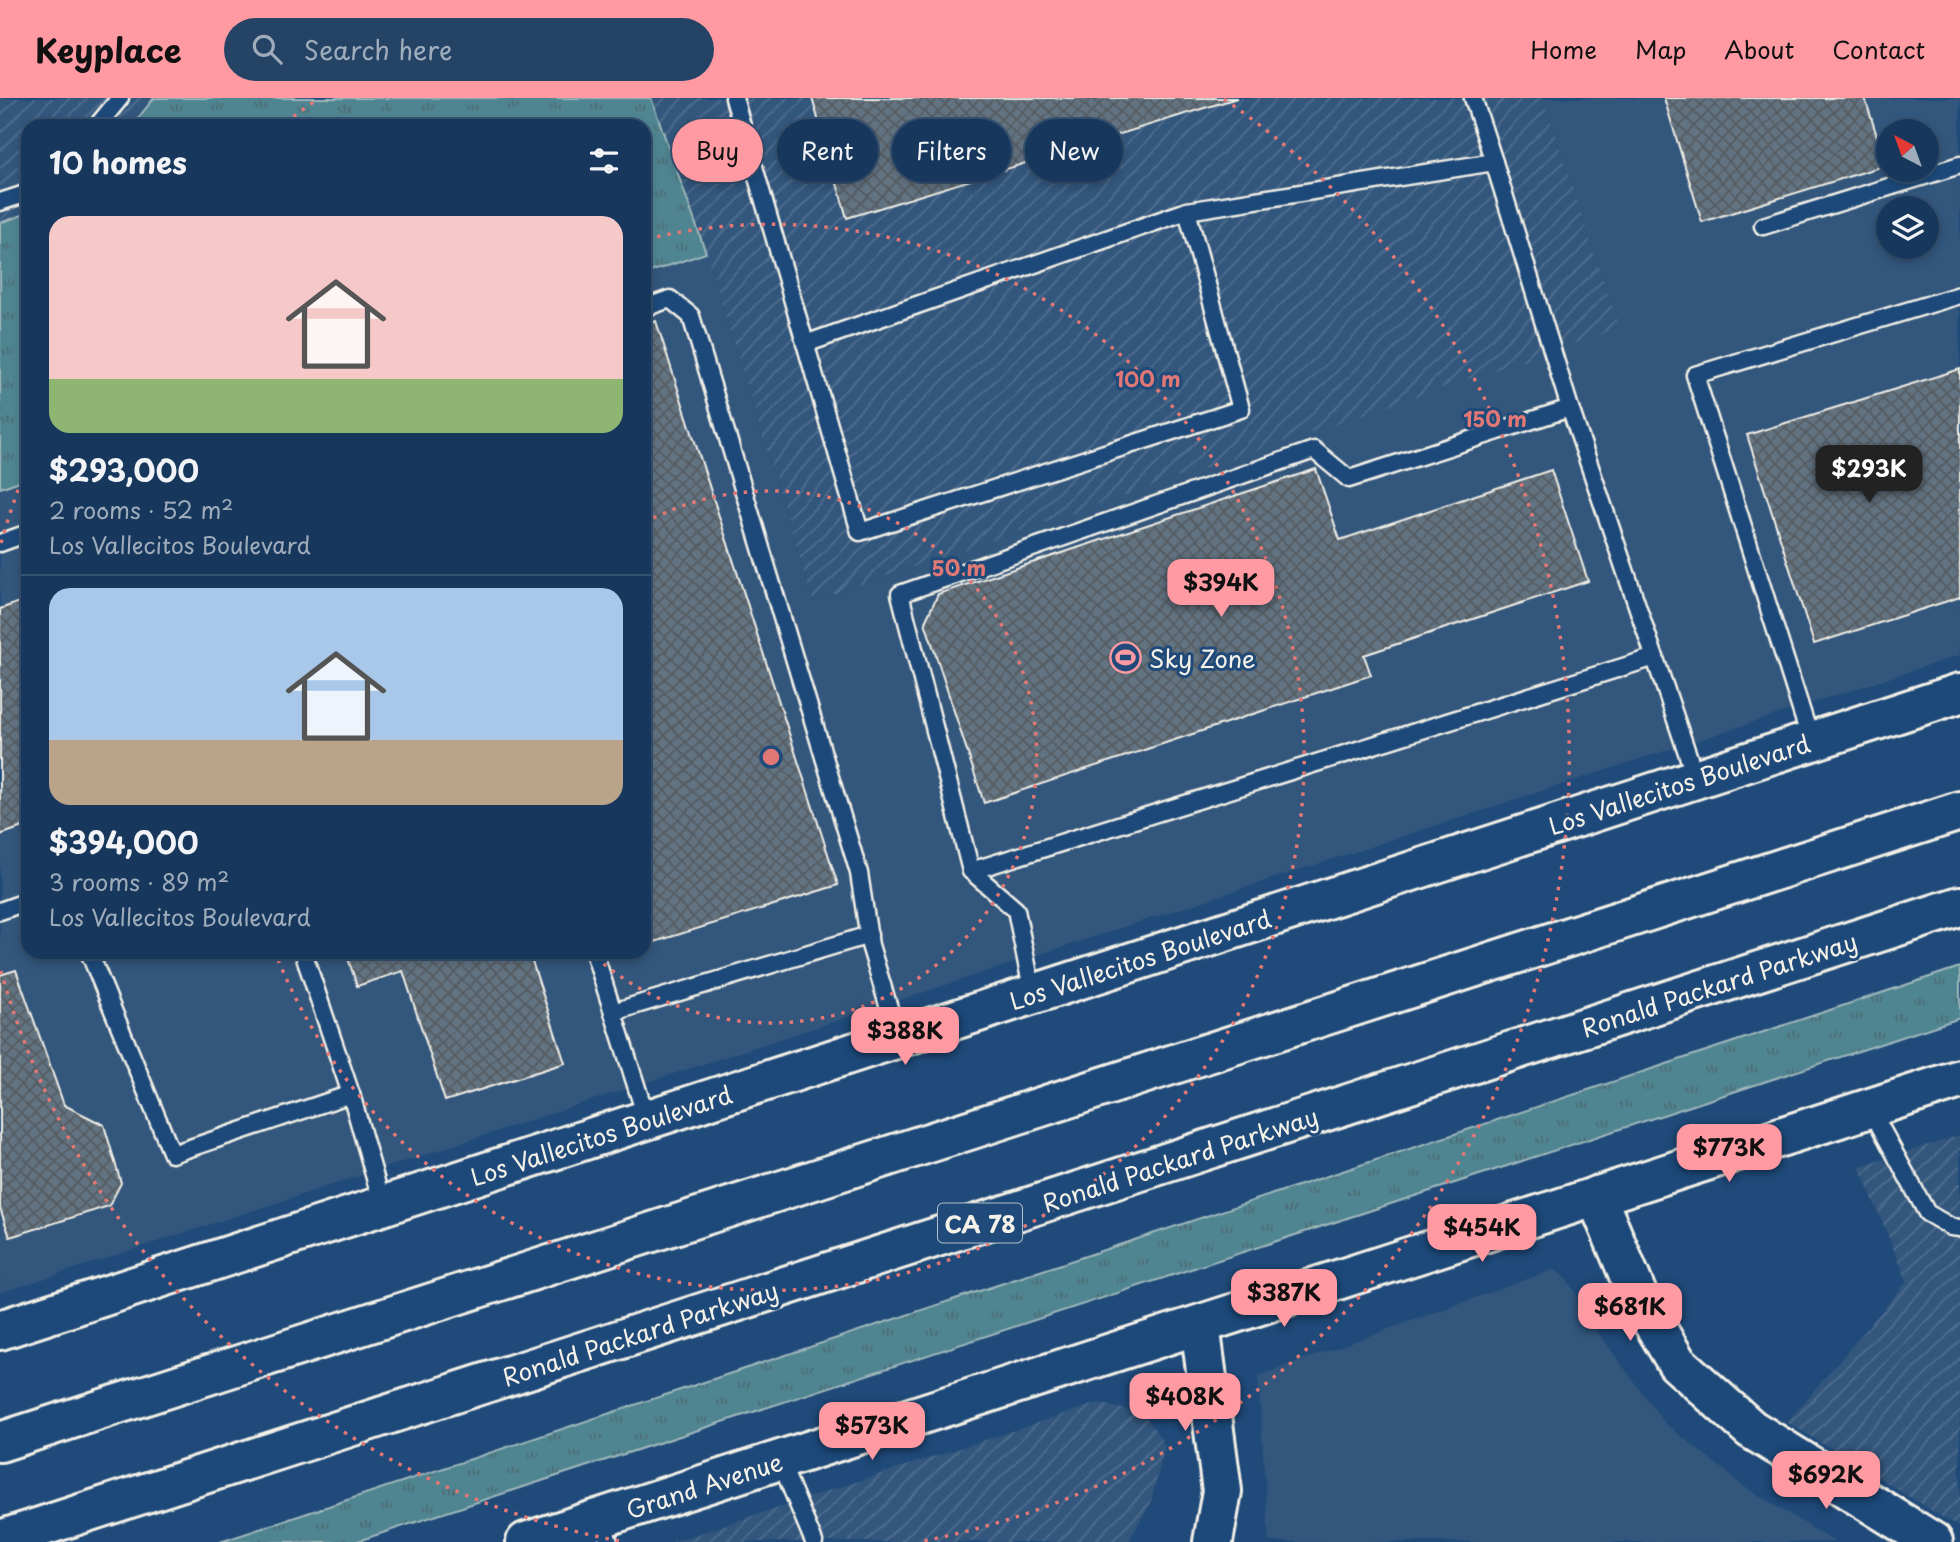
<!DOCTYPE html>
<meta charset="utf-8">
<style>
:root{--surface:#17385c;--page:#244365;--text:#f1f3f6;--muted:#9eacbb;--line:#365272;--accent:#ff9aa2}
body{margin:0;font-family:"Playpen Sans",sans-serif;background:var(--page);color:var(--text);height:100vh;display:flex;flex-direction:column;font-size:26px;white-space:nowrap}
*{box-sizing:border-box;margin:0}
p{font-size:23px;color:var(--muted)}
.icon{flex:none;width:38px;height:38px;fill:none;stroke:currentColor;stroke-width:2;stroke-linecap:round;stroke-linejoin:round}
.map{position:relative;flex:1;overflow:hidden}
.panel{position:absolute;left:21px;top:21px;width:630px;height:840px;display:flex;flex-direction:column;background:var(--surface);border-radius:21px;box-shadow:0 4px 10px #0003,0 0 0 2px var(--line)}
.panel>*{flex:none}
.banner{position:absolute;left:672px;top:21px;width:665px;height:63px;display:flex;gap:14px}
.needle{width:46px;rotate:319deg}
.fabs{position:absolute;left:1876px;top:21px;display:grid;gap:14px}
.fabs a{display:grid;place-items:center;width:63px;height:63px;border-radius:50%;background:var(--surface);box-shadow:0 4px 10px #0003,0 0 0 2px var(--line);font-size:35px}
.price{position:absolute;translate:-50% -60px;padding:0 16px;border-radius:14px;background:var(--accent);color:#111;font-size:23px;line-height:46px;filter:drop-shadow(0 2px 4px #0008)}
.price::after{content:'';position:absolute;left:50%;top:42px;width:21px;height:16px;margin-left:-10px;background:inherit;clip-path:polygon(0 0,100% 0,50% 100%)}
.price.active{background:#222;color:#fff}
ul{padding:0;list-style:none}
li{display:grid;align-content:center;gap:14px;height:371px;padding:0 28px}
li+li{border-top:2px solid var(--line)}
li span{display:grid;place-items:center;height:217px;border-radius:21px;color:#555}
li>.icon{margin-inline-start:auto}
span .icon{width:126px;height:126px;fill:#fffc;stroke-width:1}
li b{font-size:30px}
h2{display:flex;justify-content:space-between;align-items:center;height:84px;padding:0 28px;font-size:30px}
.chip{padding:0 24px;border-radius:32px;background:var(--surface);box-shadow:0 4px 10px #0003,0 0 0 2px var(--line);font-size:24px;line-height:63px}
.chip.active{background:var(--accent);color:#111}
header{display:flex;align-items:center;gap:42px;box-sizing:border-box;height:98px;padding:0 35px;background:var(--accent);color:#111}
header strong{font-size:33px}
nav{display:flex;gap:38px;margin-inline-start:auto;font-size:24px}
.search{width:490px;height:63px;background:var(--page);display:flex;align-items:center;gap:18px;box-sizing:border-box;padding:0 24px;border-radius:38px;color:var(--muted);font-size:26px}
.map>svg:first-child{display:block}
.built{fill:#33567c;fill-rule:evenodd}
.industrial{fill:url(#industrial-furrows)}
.grass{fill:url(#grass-tufts);stroke:#a2babc;stroke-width:2}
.building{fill:url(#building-cross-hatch);stroke:#f4f1e8;stroke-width:2}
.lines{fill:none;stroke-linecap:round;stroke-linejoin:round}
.service-casing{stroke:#f4f1e8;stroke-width:21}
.tertiary-casing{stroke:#f4f1e8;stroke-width:44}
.secondary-casing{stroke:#f4f1e8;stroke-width:44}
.motorway-casing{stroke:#f4f1e8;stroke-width:44}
.service{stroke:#1f4a7a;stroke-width:16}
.tertiary{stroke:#1f4a7a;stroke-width:38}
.secondary{stroke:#1f4a7a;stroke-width:38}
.motorway{stroke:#1f4a7a;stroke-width:38}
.ring{fill:none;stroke:#e27875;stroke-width:3.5;stroke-dasharray:3.5 7}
.labels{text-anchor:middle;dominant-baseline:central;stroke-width:6;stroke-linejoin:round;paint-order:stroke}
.shield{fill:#1f4a7a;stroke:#b4bfc7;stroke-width:2}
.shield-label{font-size:23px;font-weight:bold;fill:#f4f1e8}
.poi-label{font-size:24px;fill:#f4f1e8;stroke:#1f4a7a;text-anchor:start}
.street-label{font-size:24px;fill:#f4f1e8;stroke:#1f4a7a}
.centre{fill:#e27875;stroke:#1f4a7a;stroke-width:3.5}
.ring-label{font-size:21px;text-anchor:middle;font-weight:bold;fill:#e27875;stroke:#1f4a7a;stroke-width:6;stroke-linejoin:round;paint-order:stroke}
</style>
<header>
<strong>Keyplace</strong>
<div class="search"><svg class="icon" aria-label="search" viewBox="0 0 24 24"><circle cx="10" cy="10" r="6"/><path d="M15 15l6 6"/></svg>Search here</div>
<nav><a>Home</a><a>Map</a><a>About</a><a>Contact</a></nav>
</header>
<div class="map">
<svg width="1960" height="1444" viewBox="0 0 1960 1444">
<defs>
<pattern id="industrial-furrows" width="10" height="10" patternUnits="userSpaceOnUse" patternTransform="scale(1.75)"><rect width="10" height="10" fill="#33567c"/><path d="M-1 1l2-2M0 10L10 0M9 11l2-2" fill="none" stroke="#516f8f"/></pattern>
<pattern id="grass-tufts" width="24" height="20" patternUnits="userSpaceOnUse" patternTransform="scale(1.75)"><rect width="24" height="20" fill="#508491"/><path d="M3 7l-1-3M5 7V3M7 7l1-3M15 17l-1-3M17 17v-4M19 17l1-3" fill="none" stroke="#4d6c73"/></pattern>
<pattern id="building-cross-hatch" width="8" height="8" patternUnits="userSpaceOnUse" patternTransform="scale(1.75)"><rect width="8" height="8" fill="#627382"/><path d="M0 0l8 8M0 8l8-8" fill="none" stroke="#545b61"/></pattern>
</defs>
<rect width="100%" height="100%" fill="#1f4a7a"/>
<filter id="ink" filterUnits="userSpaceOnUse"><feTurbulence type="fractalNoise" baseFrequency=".0143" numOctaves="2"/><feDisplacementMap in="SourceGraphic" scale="14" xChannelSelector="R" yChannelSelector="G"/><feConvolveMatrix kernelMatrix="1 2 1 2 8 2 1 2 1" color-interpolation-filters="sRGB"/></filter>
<g filter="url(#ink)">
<g class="built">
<path d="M1543,0H1960V557L0,1195V390L28,380V854H644V176L706,155L813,503L1618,229ZM1888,33H1927V72H1888ZM1888,110H1927V149H1888Z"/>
<path d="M1555,1171L1569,1184L1598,1234L1664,1324L1745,1389L1835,1444H1269L1258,1278Z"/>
</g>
<g class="industrial">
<path d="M0,0H154L132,28H28V115L0,125Z"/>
<path d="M651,0H1543L1619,230L813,503L706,155Z"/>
<path d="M1960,1037V1430L1787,1324L1907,1183L1859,1069Z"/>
<path d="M1098,1305L1144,1316L1165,1347L1151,1405L1128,1444H672Z"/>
</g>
<g class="grass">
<path d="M154,0H651L706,155L644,176V28H132Z"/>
<path d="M28,115V380L0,390V125Z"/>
<path d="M1960,869V920L355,1444H220Z"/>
</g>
<g class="building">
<path d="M812,0H1237L847,120Z"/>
<path d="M1664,0H1865L1886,67L1702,124Z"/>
<path d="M656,223L838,787L648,846L644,833V227Z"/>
<path d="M1960,271V499L1814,546L1747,337Z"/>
<path d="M1316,371L1340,442L1551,372L1588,483L1364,557L1371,577L984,705L925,524L938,496Z"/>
<path d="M28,501V727L0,737V511Z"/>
<path d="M346,854H529L565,965L445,1003L403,873L357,888Z"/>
<path d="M16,872L64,1007L104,1027L121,1085L109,1108L10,1139L0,1110V877Z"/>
</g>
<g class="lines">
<defs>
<g id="service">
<path d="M734,0L860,434L1241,311L1187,113L805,246"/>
<path d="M1473,0L1494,64"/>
<path d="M97,28L120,0"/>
<path d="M0,104L28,95"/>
<path d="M1187,113L1494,64L1570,310L1696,681"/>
<path d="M1763,128L1960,67"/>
<path d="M644,210L670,201L691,218L859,775L870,847L898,940"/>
<path d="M0,445L28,435"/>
<path d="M1811,643L1695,277L1960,197"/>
<path d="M971,773L1655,559"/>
<path d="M0,813L28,803"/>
<path d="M89,854L172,1056L351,996L383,1108"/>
<path d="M303,854L351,996"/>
<path d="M594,854L647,1022"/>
<path d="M1033,896L1016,812L971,773L900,496L1314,352L1349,381L1570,310"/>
<path d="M613,914L869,837"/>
<path d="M1870,1010L1927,1115L1951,1129L1960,1130"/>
<path d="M780,1363L814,1444"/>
<path d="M601,1420L609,1444"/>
</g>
<g id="tertiary">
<path d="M1596,1098L1639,1201L1677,1265L1751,1331L1933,1444"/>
<path d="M1200,1227L1222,1393L1213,1444"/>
<path d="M0,1232L1960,595"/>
</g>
<path id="secondary" d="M526,1444L1960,981"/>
<g id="motorway">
<path d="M0,1344L1960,713"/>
<path d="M0,1442L1960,808"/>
</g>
</defs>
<use href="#service" class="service-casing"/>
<use href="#tertiary" class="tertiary-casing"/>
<use href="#secondary" class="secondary-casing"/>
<use href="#motorway" class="motorway-casing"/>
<use href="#service" class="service"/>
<use href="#tertiary" class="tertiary"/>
<use href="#secondary" class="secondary"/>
<use href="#motorway" class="motorway"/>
</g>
</g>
<g class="ring">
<path d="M644 425A266 266 0 1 1 591 855"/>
<path d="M647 141A533 533 0 1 1 275 854"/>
<path d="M619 1443A799 799 0 0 1 1 873M1 445A799 799 0 0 1 28 366M285 25A799 799 0 0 1 318 1M1224 1A799 799 0 0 1 923 1443"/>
</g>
<defs>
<symbol id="stadium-ring" viewBox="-11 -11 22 22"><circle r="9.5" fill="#1f4a7a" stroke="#ff9aa2" stroke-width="1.5"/><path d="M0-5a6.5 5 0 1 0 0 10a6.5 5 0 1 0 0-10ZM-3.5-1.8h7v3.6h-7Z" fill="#ff9aa2"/></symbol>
</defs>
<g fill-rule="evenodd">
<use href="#stadium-ring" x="1108" y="542" width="35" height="35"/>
</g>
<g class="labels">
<rect class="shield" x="938" y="1105.5" width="84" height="39" rx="5"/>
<g class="shield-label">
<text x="980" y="1125">CA 78</text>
</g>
<g class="poi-label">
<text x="1149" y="560">Sky Zone</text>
</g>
<g class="street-label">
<text transform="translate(1679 686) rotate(-18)">Los Vallecitos Boulevard</text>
<text transform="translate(1140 861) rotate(-18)">Los Vallecitos Boulevard</text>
<text transform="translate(1719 886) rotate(-18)">Ronald Packard Parkway</text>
<text transform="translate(601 1037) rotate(-18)">Los Vallecitos Boulevard</text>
<text transform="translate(1180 1061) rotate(-18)">Ronald Packard Parkway</text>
<text transform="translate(640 1235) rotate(-18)">Ronald Packard Parkway</text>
<text transform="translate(704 1387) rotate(-18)">Grand Avenue</text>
</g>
</g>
<circle cx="771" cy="659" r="10" class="centre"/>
<g class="ring-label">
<text x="1148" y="289">100 m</text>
<text x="1495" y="329">150 m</text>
<text x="959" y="478">50 m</text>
</g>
</svg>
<div class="fabs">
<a><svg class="needle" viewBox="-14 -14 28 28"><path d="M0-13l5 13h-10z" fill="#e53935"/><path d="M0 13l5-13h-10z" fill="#9eacbb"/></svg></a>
<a><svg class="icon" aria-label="layers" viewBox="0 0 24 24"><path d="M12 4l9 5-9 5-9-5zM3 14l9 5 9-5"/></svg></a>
</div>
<b class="price active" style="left:1869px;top:407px">$293K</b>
<b class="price" style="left:1221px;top:521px">$394K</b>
<b class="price" style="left:905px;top:969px">$388K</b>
<b class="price" style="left:1729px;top:1086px">$773K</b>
<b class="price" style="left:1482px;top:1166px">$454K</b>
<b class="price" style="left:1284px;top:1231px">$387K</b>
<b class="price" style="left:1630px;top:1245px">$681K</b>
<b class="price" style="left:1185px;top:1335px">$408K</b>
<b class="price" style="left:872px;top:1364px">$573K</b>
<b class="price" style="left:1826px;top:1413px">$692K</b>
<div class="banner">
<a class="chip active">Buy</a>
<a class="chip">Rent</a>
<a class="chip">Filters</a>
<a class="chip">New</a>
</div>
<section class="panel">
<h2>10 homes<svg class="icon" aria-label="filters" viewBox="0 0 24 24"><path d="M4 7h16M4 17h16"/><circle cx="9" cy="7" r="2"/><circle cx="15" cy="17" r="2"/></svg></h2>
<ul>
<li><span style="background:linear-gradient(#f6c9c9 75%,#8fb573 0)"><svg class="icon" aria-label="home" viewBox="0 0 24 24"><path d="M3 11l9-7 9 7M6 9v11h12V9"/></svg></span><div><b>$293,000</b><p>2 rooms · 52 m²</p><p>Los Vallecitos Boulevard</p></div></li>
<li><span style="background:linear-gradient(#a9c7e8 70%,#b9a48a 0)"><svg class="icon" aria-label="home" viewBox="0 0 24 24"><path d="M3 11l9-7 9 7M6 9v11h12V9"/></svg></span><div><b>$394,000</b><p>3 rooms · 89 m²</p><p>Los Vallecitos Boulevard</p></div></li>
</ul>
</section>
</div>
